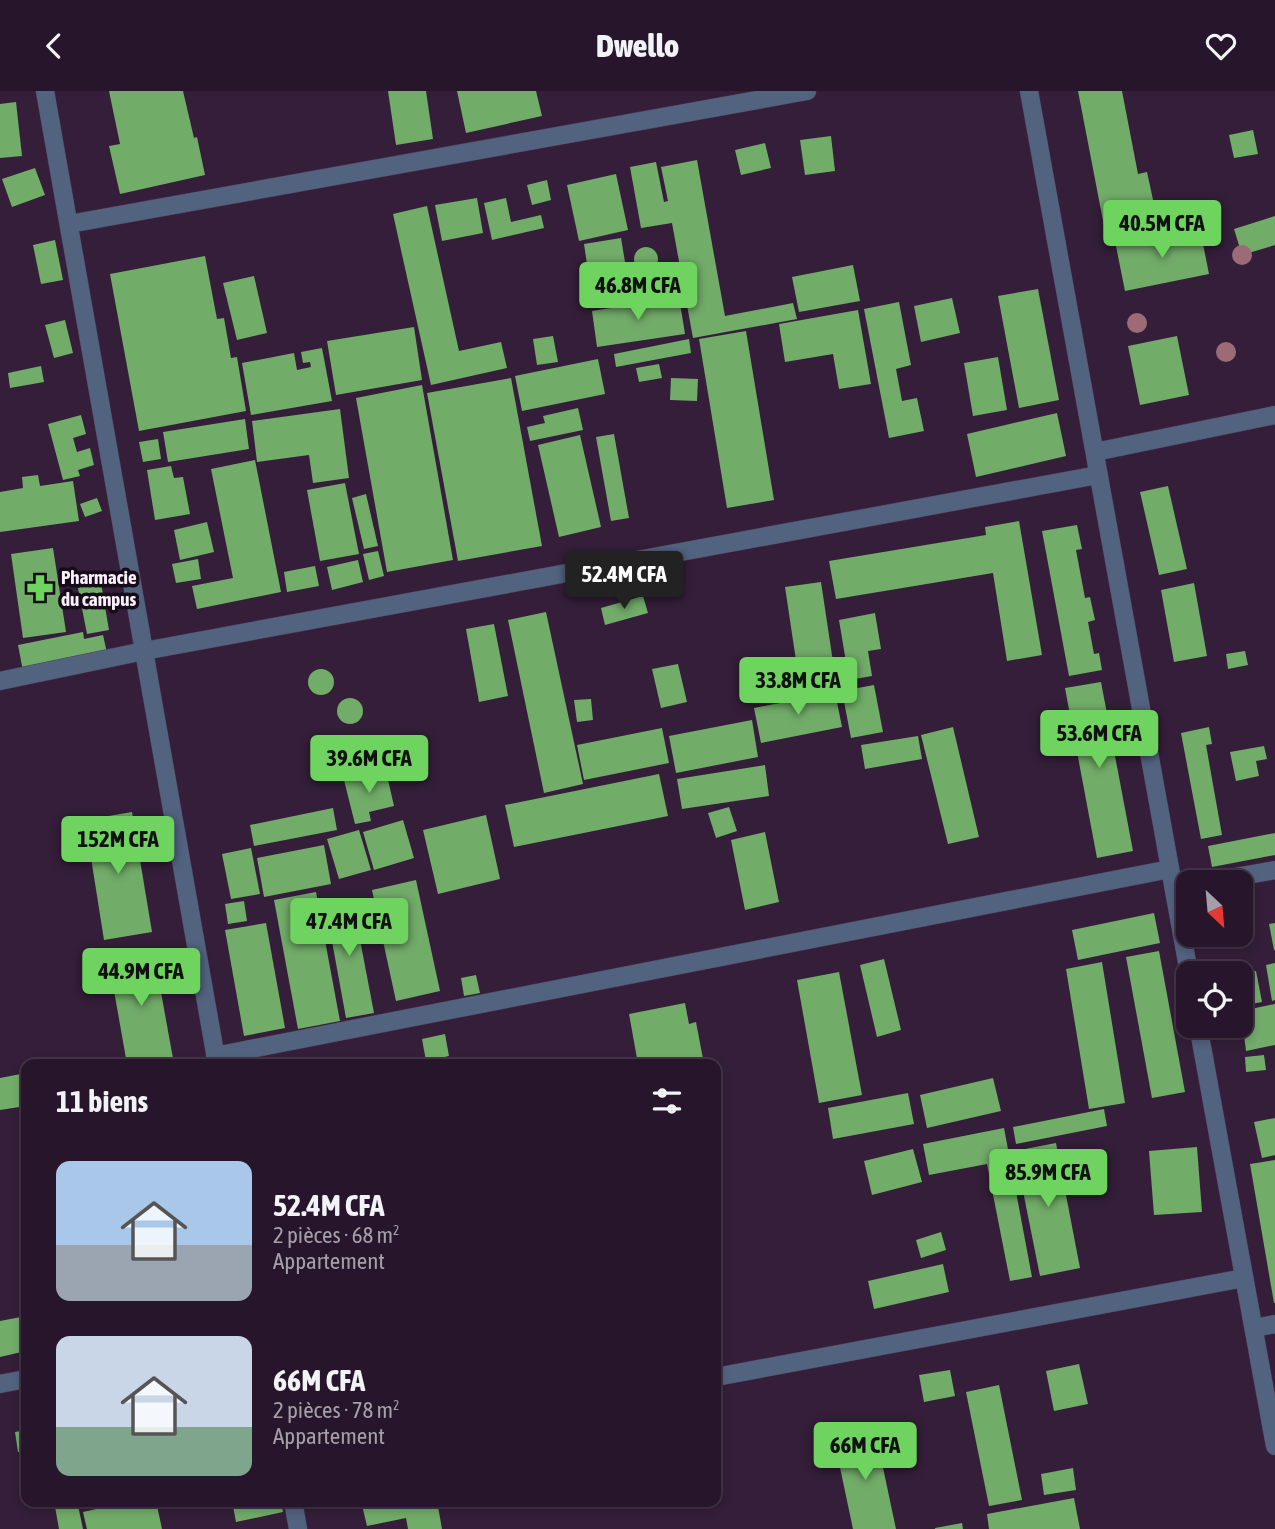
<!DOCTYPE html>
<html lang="fr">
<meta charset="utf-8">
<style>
:root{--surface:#27162b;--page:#2f1f33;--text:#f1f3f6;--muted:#a49fa9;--line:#433547;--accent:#6fd360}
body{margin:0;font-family:"Asap Condensed",sans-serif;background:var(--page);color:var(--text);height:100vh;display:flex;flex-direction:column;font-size:26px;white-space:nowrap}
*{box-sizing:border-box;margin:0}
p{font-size:23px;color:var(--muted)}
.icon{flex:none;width:38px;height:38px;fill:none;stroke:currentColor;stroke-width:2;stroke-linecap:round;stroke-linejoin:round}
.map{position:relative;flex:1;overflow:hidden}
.sheet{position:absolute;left:21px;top:968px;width:700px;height:448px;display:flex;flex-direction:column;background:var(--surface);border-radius:14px;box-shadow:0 4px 10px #0003,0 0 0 2px var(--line)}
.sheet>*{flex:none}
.needle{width:46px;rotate:154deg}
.fabs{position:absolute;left:1176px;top:779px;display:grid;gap:14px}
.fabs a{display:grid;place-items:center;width:77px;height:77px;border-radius:14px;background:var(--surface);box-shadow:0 4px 10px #0003,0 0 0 2px var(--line);font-size:35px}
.price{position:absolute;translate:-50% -60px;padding:0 16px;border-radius:7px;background:var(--accent);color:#111;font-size:23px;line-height:46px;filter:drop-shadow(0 2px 4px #0008)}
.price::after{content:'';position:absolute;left:50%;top:42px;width:21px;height:16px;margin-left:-10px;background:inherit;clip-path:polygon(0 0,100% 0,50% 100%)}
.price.on{background:#222;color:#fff}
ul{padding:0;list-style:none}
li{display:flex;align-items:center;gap:21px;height:175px;padding:0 35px}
li span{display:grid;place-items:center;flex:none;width:196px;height:140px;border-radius:14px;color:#555}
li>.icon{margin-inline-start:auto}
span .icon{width:84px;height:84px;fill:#fffc;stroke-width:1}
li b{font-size:30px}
h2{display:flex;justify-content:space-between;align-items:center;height:84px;padding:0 35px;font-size:30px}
header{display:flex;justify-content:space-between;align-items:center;height:91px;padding:0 35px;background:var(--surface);font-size:32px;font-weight:800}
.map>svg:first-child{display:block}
.building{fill:#72ac69}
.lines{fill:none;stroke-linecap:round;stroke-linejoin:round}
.minor-casing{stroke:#503b54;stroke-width:19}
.minor{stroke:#526380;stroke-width:18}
.tree{fill:#9d6b76}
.labels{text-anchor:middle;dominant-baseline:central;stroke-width:7;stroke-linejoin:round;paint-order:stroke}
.poi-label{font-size:19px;font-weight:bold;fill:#fbeffd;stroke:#160c18;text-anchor:start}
</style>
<header><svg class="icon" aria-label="back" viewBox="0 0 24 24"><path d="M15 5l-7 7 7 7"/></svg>Dwello<svg class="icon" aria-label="heart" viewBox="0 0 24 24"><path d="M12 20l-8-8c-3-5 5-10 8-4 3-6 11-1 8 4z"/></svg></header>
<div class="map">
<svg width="1275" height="1438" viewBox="0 0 1275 1438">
<rect width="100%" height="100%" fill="#341e39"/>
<g class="building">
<path d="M109,0H183L194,47L197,46L205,84L120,103L109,55L120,53Z"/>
<path d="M388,0H426L433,48L396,54Z"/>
<path d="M457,0H536L542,25L466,42Z"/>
<path d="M1078,0H1122L1138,83L1147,81L1155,118L1145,120L1148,132L1105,140Z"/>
<path d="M16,11L22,65L0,67V13Z"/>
<path d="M1253,39L1258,63L1234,67L1229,44Z"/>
<path d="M831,45L835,80L805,84L800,49Z"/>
<path d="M765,52L771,77L741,84L735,59Z"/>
<path d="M697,69L725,225L793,212L797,228L693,247L672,132L641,137L630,76L656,71L664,111L668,110L661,76Z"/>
<path d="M35,77L45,104L12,116L2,88Z"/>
<path d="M616,83L628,139L579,150L567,94Z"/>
<path d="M547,89L551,109L532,114L527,94Z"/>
<path d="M477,107L483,142L442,150L435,114Z"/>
<path d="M506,107L511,131L541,124L544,137L492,149L484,112Z"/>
<path d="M427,115L459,260L501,251L507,277L431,294L393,123Z"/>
<path d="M1275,125V154L1242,164L1234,138Z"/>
<path d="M1200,138L1209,183L1125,200L1116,155Z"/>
<path d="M621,147L631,207L593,213L584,153Z"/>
<path d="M55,149L63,189L41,193L33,154Z"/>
<circle cx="646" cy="168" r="12"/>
<path d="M205,165L217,228L224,227L231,267L237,266L246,320L139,340L110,183Z"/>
<path d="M853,174L860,210L799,221L792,186Z"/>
<path d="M254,185L267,242L237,249L223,192Z"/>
<path d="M1038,198L1059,309L1019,317L998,205Z"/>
<path d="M679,206L685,243L597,256L592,220Z"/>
<path d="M952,207L960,242L921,251L914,215Z"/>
<path d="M899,211L911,274L896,278L902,310L917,307L924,340L889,347L864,218Z"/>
<path d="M858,219L871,293L839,298L833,263L785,271L779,233Z"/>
<path d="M65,229L73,262L54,267L45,234Z"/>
<path d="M414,236L422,289L336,304L327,250Z"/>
<path d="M746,240L774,409L727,417L699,248Z"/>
<path d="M553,245L558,271L537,274L533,248Z"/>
<path d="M1177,245L1189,304L1140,314L1128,255Z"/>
<path d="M689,248L691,262L616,276L614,263Z"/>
<path d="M322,257L332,310L251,324L242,272L294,262L297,279L311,276L310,271L303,272L301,261Z"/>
<path d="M998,266L1007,319L973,325L964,272Z"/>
<path d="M598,268L605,303L522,320L515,285Z"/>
<path d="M659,273L662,287L639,291L636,277Z"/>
<path d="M41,275L44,291L10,297L8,282Z"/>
<path d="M511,287L542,455L458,470L427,302Z"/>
<path d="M671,287L698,288L697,310L670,309Z"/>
<path d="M422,294L453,469L387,481L356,307Z"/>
<path d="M578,317L583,339L530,350L527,336L545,332L543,325Z"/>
<path d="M340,318L349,387L313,392L309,364L257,371L252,330Z"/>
<path d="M1057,322L1066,365L976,386L967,343Z"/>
<path d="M81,324L86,343L73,347L77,361L90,357L94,374L78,379L80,385L63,389L48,333Z"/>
<path d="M245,328L249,358L168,371L163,341Z"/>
<path d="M614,343L629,427L611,430L596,346Z"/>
<path d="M580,344L601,436L559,446L538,354Z"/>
<path d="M158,348L161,368L143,371L139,351Z"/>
<path d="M255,369L281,501L197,518L192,495L233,487L211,378Z"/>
<path d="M171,375L174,387L183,386L190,423L155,429L147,379Z"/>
<path d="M38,384L40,395L73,390L79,430L0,441V401L23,397L22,386Z"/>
<path d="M345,392L359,463L320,470L307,399Z"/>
<path d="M1168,395L1187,478L1159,484L1140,401Z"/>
<path d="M366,403L378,455L364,458L352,407Z"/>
<path d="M97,407L102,420L85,426L80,413Z"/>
<path d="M1019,430L1042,564L1007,570L993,482L836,508L829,470L986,444L985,436Z"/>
<path d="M207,431L214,461L180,469L174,439Z"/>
<path d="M1077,434L1082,458L1076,459L1085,507L1090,506L1095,529L1088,531L1094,563L1099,562L1102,579L1069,585L1042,440Z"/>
<path d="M53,457L66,541L23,547L11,463Z"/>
<path d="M378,460L384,485L369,489L363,463Z"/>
<path d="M198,468L201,488L176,492L172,473Z"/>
<path d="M358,469L363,491L332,499L327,476Z"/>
<path d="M315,475L319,495L287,501L284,481Z"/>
<path d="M821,491L836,591L800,596L785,496Z"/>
<path d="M101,492L109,539L87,543L78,497Z"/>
<path d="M1194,492L1207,565L1174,571L1161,499Z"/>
<path d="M643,505L648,522L605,534L601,517Z"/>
<path d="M546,521L583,693L544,702L508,529Z"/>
<path d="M875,522L881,558L868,560L872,585L849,589L839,529Z"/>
<path d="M494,533L508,605L479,611L466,538Z"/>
<path d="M83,541L84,548L103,544L107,562L23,580L18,554Z"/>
<path d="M1245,560L1248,574L1228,578L1226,563Z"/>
<path d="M678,573L687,611L661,617L652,578Z"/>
<circle cx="321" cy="591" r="13"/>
<path d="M1101,591L1133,760L1097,767L1065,597Z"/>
<path d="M874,594L883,641L851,647L842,600Z"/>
<path d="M835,601L842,636L761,652L754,617Z"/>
<circle cx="350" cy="620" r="13"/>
<path d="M591,608L593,629L577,631L574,609Z"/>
<path d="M752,629L758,666L676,682L669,645Z"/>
<path d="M953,636L979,746L948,753L921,644Z"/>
<path d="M1209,636L1212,653L1206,654L1222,744L1201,748L1181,642Z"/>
<path d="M662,637L669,672L584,689L577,654Z"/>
<path d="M918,645L922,668L865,678L861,654Z"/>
<path d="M1264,655L1267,668L1256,670L1259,685L1236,690L1230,661Z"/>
<path d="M379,658L383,674L362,680L358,664Z"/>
<path d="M765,674L769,705L682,718L677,688Z"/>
<path d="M386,680L394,715L369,721L371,730L355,733L344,689Z"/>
<path d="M659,683L668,725L514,756L505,714Z"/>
<path d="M729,716L737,740L716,747L708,722Z"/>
<path d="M333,717L337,739L254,755L250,734Z"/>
<path d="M132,721L152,841L104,849L85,729Z"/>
<path d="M486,724L500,788L438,803L423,739Z"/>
<path d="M403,729L414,767L374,779L363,741Z"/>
<path d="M359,739L371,779L339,788L327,748Z"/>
<path d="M765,741L779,811L745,819L731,749Z"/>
<path d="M1275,742V764L1212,776L1208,755Z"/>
<path d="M324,754L331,793L264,806L257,767Z"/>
<path d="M251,757L260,803L231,808L222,763Z"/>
<path d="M416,789L440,900L396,910L372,799Z"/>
<path d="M316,801L340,930L298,938L274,809Z"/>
<path d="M352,807L374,922L346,927L325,812Z"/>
<path d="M244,810L247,830L228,833L225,813Z"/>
<path d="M1154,822L1160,852L1078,869L1072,839Z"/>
<path d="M266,832L285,937L244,945L225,839Z"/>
<path d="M1275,832V859H1274L1269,833Z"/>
<path d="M153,857L174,973H127L108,866Z"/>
<path d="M1159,860L1185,1001L1152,1007L1126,866Z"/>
<path d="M884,868L901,939L877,946L860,874Z"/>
<path d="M1102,871L1125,1012L1089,1018L1066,878Z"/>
<path d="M1275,872V909L1272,910L1266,874Z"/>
<path d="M1256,880L1262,911L1241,915V882Z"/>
<path d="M839,881L862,1004L819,1012L797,889Z"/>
<path d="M476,884L480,902L464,905L461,887Z"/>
<path d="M685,912L689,933L696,931L704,973H638L629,923Z"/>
<path d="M1275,913V954L1246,960L1241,920Z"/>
<path d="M445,943L449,965L426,970L422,948Z"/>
<path d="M1264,964L1266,979L1246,981L1245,966Z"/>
<path d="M360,967L361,973H334V972Z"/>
<path d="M26,982V1015L0,1019V987Z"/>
<path d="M993,987L1001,1020L927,1037L920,1004Z"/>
<path d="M908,1002L914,1033L833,1048L828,1017Z"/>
<path d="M1104,1018L1107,1035L1016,1053L1013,1036Z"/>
<path d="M1275,1027V1064L1262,1067L1254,1031Z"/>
<path d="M1004,1037L1032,1186L1010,1190L987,1073L929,1084L923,1053Z"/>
<path d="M1056,1052L1080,1177L1040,1185L1015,1060Z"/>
<path d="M1197,1056L1202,1121L1154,1124L1149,1060Z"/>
<path d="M913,1058L922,1091L872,1104L864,1070Z"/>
<path d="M1275,1069V1212H1274L1250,1073Z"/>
<path d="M941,1141L946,1159L921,1167L916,1149Z"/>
<path d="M943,1173L949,1201L874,1218L868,1190Z"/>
<path d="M26,1225V1260L0,1266V1230Z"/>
<path d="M1079,1273L1088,1313L1054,1320L1046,1280Z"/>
<path d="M950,1279L955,1305L924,1311L919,1284Z"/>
<path d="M999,1294L1022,1409L989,1415L966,1301Z"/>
<path d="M26,1339V1360L18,1361L15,1341Z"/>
<path d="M875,1339L896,1438H853L834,1348Z"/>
<path d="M1073,1377L1076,1399L1044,1404L1041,1383Z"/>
<path d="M1074,1407L1080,1438H989L987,1423Z"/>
<path d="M54,1410H77L83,1438H59Z"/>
<path d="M132,1410H156L162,1438H87L83,1421Z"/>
<path d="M232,1410H281L283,1421L236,1431Z"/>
<path d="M361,1410H437L442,1438H408L406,1427L367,1435Z"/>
<path d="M532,1410H578V1412L533,1418Z"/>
<path d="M962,1432L963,1438H935V1437Z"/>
</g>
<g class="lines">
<defs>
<g id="minor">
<path d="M45,0L217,973"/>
<path d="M1029,0L1189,882"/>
<path d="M69,133L807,0"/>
<path d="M1095,361L1275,324"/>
<path d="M0,590L144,560L1098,384"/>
<path d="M1207,791L1275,779"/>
<path d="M1198,934L1275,1355"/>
<path d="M215,965L1170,778"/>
<path d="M1254,1237L1275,1233"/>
<path d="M716,1286L1244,1187"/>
<path d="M0,1293L26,1288"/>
<path d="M293,1410L298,1438"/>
</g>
</defs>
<use href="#minor" class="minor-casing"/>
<use href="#minor" class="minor"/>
</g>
<g class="tree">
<circle cx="1242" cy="164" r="10"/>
<circle cx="1137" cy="232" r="10"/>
<circle cx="1226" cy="261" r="10"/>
</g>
<defs>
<symbol id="pharmacy-bare" viewBox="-9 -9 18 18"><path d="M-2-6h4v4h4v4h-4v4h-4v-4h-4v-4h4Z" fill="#6fd360" stroke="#160c18" stroke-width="2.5" paint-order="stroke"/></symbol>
</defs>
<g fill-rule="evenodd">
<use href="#pharmacy-bare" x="21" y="478" width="38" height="38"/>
</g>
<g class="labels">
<g class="poi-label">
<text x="61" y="486">Pharmacie<tspan x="61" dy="22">du campus</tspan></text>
</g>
</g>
</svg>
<div class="fabs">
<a><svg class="needle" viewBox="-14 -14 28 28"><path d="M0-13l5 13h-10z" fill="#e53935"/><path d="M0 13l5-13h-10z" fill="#a49fa9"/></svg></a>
<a><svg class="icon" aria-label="locate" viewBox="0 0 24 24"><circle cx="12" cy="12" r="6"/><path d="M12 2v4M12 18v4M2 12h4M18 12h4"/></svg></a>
</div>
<b class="price" style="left:1162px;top:169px">40.5M CFA</b>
<b class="price" style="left:638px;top:231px">46.8M CFA</b>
<b class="price on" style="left:624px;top:520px">52.4M CFA</b>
<b class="price" style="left:798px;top:626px">33.8M CFA</b>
<b class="price" style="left:1099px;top:679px">53.6M CFA</b>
<b class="price" style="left:369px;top:704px">39.6M CFA</b>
<b class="price" style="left:118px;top:785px">152M CFA</b>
<b class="price" style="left:349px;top:867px">47.4M CFA</b>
<b class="price" style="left:141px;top:917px">44.9M CFA</b>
<b class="price" style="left:1048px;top:1118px">85.9M CFA</b>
<b class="price" style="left:865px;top:1391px">66M CFA</b>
<section class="sheet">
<h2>11 biens<svg class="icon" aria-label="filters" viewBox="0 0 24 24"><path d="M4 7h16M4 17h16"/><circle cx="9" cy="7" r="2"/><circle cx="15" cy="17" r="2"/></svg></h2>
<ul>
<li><span style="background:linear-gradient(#a9c7e8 60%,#9aa5b1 0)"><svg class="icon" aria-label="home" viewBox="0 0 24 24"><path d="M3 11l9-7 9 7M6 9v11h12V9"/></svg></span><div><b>52.4M CFA</b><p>2 pièces · 68 m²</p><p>Appartement</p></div></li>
<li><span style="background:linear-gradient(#c9d6e8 65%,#7fa58c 0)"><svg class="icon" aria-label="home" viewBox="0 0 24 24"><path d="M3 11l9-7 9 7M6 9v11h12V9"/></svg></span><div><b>66M CFA</b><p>2 pièces · 78 m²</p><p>Appartement</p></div></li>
</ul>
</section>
</div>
